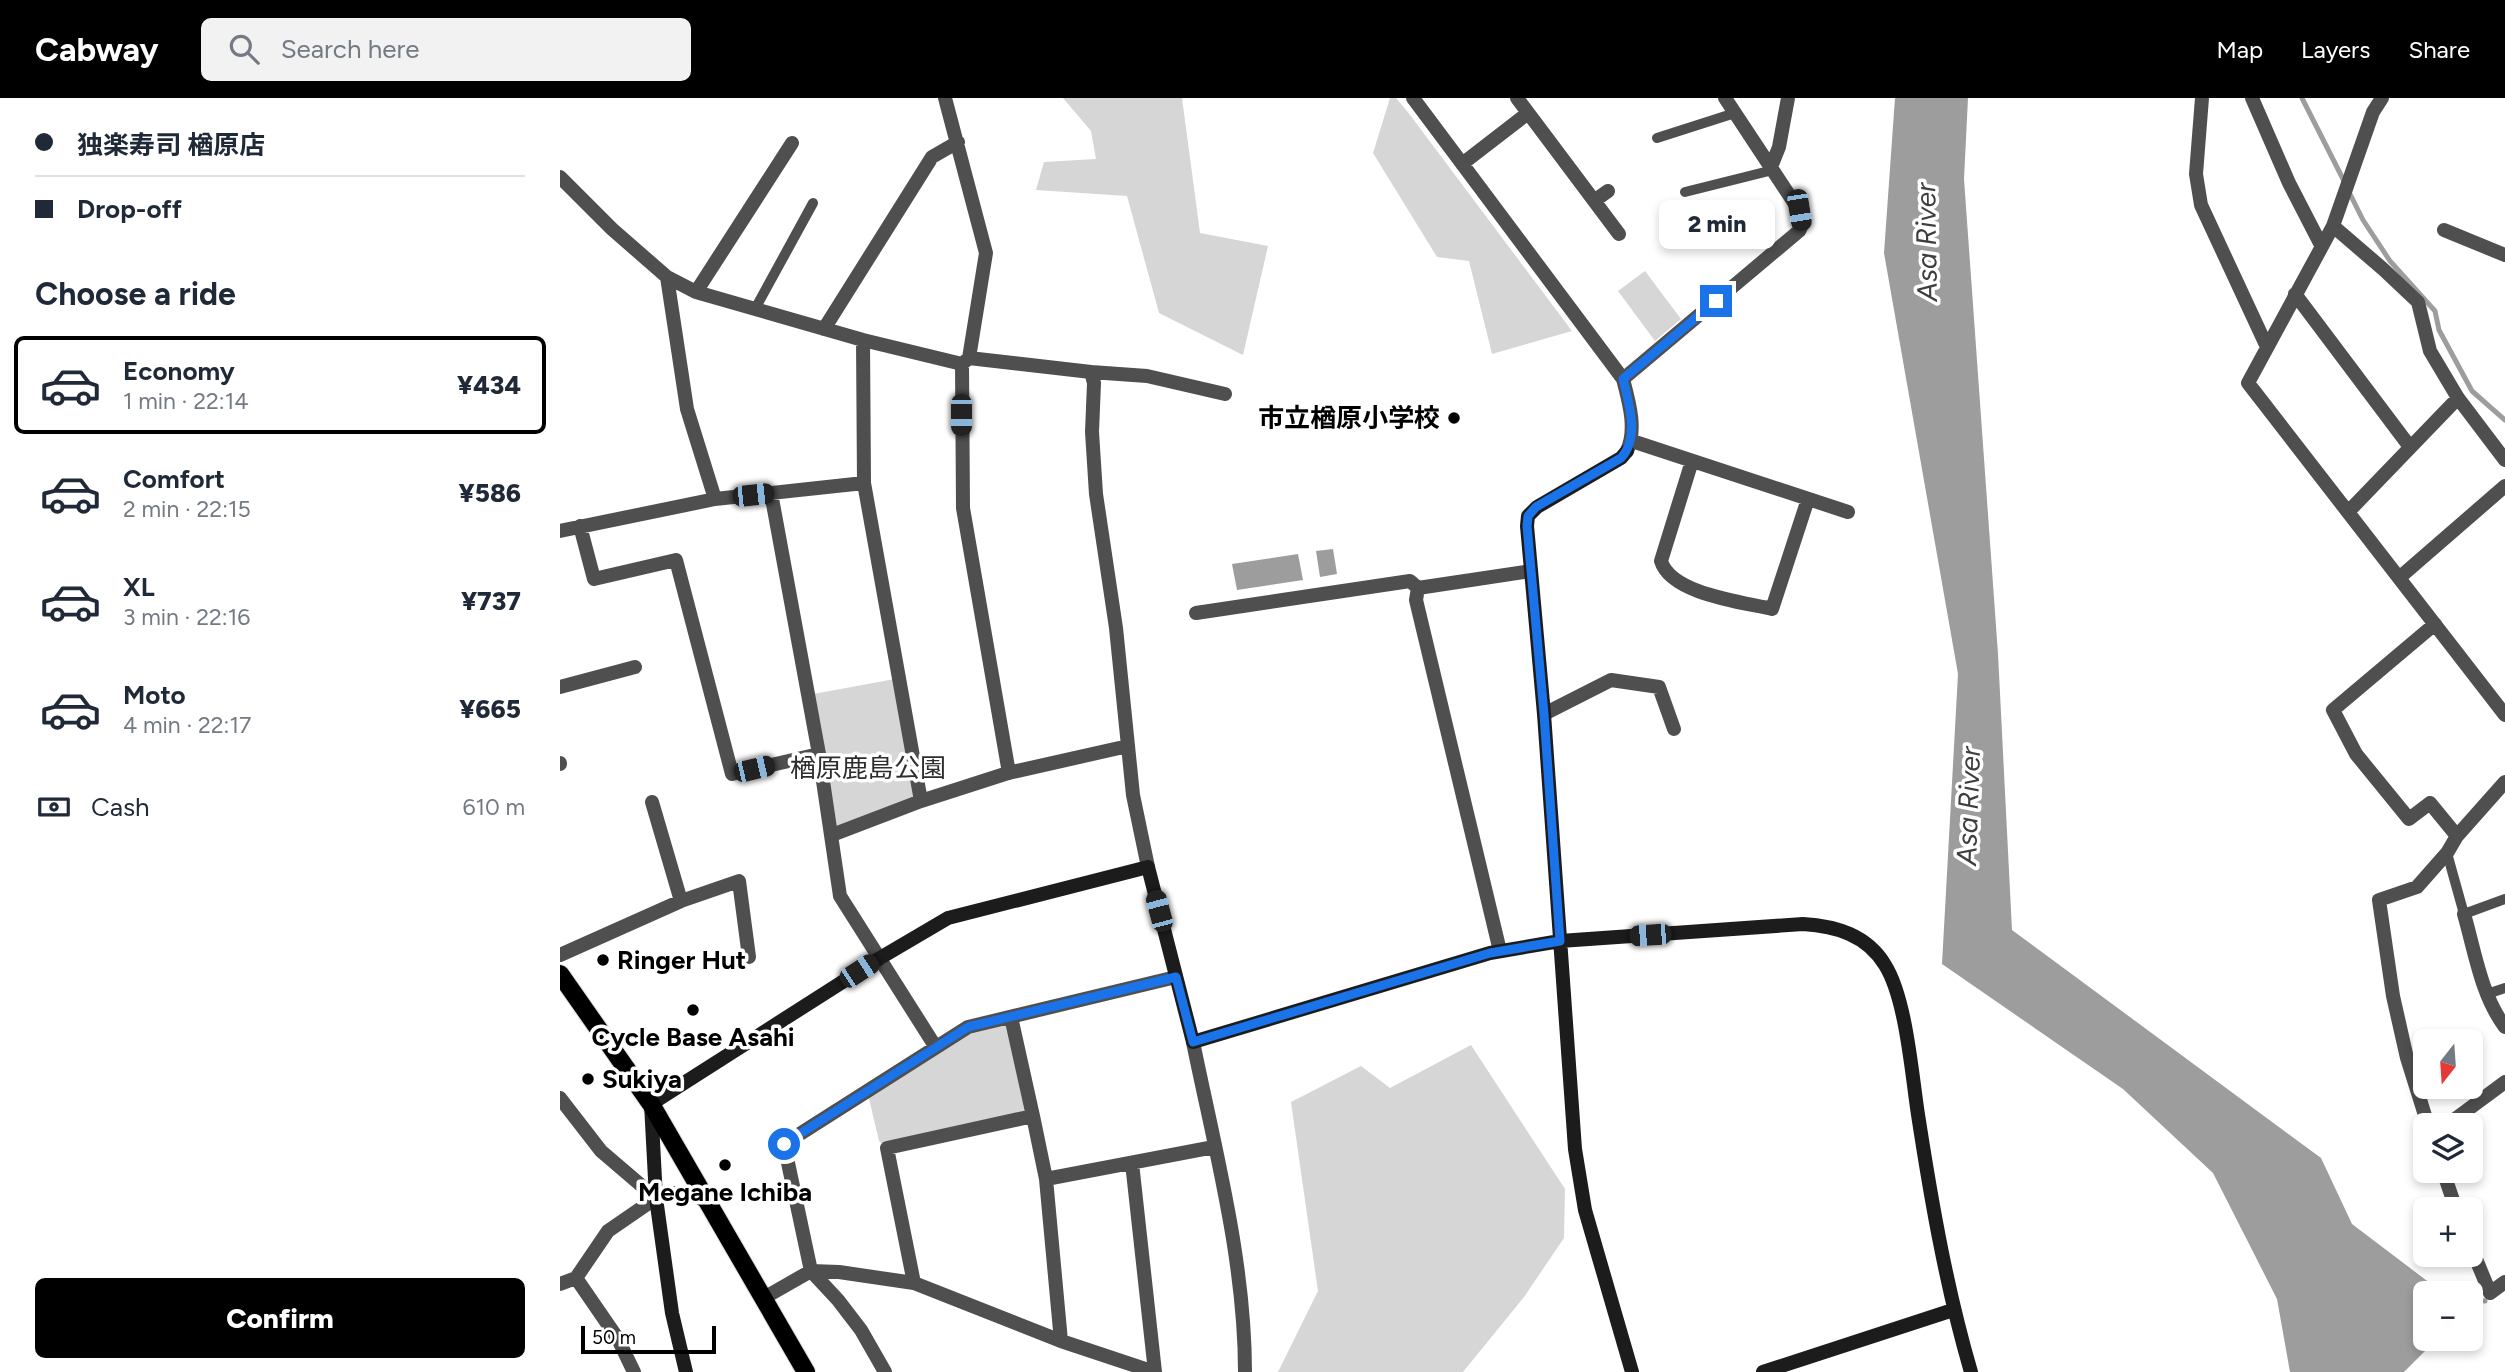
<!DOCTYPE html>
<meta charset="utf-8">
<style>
:root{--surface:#fff;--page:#f2f2f3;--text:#1f2937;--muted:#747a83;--line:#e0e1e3;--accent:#000}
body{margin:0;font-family:Figtree,"Noto Sans JP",sans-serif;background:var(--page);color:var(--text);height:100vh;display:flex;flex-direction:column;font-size:26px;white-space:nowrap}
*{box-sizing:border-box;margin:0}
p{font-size:23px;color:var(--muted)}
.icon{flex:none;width:38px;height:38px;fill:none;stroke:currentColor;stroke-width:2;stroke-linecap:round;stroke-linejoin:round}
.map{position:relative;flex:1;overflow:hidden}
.sheet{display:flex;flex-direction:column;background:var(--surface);width:560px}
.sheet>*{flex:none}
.banner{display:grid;align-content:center;height:154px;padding:0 35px;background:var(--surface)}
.needle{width:46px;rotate:197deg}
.fabs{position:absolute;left:1853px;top:931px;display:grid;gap:14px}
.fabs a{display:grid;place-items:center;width:70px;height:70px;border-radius:10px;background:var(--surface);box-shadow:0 4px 10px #0003;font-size:35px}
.scale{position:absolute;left:21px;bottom:18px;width:135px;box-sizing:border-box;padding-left:7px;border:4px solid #000;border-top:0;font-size:19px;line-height:24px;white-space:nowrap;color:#000;-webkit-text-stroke:5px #fff;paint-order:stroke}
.end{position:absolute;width:32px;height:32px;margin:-16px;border:9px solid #1a73e8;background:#fff;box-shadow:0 0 0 4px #fff}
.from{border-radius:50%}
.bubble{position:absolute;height:49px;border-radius:10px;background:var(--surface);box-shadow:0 4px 10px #0003;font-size:23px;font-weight:800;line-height:49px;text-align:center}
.car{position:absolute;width:21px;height:42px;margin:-21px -10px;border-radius:9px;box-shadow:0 0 5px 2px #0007;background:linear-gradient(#222 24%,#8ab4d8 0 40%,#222 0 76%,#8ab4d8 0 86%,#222 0)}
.banner b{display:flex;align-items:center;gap:24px;height:66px;font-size:26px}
.banner b+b{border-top:2px solid var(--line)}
.banner i{width:18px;height:18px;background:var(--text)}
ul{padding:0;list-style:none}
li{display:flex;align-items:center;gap:21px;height:98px;margin:0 14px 10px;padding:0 21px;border:4px solid transparent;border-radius:10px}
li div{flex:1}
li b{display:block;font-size:26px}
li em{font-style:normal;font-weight:800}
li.current{border-color:var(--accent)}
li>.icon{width:63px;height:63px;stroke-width:1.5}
h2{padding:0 35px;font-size:32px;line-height:84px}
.pay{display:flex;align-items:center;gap:18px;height:77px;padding:0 35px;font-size:26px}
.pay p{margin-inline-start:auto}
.primary-button{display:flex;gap:14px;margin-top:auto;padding:14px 35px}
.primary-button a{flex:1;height:80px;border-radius:10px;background:var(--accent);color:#fff;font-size:28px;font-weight:800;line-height:80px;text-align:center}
header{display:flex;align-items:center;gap:42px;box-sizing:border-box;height:98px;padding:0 35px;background:var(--accent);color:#fff}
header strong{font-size:33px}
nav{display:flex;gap:38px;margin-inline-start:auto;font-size:24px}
.search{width:490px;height:63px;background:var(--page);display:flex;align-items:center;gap:18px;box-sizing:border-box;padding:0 24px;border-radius:10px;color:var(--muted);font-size:26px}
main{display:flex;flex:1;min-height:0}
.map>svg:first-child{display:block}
.green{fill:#d6d6d6}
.water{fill:#9d9d9d}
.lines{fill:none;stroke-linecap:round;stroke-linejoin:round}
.stream{stroke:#9d9d9d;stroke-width:5}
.primary-casing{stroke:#dbdbdb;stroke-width:20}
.lane{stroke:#4f4f4f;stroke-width:10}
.street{stroke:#4f4f4f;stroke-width:14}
.secondary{stroke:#1c1c1c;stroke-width:14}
.primary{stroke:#000;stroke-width:18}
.route{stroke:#1a73e8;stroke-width:9}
.poi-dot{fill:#000;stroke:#fff;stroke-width:2.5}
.labels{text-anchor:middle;stroke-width:7;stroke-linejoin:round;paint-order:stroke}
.poi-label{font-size:26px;font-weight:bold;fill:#000;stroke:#fff;text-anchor:start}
.park-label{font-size:26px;fill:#2d2d2d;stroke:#fff}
.water-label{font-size:28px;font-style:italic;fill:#3e3e3e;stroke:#fff}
</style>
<header>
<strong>Cabway</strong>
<div class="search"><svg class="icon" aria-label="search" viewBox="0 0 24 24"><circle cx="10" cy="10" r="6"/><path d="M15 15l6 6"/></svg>Search here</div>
<nav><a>Map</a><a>Layers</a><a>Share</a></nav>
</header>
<main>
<section class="sheet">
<div class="banner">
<b><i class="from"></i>独楽寿司 楢原店</b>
<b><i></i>Drop-off</b>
</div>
<h2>Choose a ride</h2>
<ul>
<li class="current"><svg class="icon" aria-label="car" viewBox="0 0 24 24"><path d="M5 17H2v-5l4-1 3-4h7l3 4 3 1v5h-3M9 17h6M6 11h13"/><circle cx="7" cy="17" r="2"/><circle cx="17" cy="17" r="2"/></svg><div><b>Economy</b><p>1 min · 22:14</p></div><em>¥434</em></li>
<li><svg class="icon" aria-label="car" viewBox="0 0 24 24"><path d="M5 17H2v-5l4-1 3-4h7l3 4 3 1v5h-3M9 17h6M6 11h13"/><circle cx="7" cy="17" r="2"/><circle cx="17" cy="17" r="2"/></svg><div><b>Comfort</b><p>2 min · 22:15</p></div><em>¥586</em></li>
<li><svg class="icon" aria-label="car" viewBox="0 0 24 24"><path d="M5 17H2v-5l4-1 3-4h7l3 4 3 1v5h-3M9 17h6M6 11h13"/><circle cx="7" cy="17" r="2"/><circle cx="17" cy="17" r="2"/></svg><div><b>XL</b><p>3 min · 22:16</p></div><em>¥737</em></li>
<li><svg class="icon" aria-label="car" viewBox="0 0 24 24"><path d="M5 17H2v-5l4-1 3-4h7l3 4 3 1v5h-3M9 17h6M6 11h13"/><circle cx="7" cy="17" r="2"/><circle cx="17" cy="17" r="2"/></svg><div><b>Moto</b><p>4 min · 22:17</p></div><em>¥665</em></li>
</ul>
<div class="pay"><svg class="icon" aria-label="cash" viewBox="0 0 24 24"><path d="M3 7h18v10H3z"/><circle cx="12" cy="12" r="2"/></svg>Cash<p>610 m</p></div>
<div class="primary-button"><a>Confirm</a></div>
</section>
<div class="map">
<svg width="1945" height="1274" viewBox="0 0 1945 1274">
<rect width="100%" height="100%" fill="#fff"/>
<path class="green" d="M 503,0 L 622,0 L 640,135 L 708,148 L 683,257 L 599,215 L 567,98 L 476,92 L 484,64 L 536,61 L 531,33 Z
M 830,0 L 836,0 L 847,13 L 1012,233 L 932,256 L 909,163 L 877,159 L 813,55 Z
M 1085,173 L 1121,221 L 1095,243 L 1058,193 Z
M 340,580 L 361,703 L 272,737 L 248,597 Z
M 451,919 L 473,1018 L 327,1050 L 319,1043 L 307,992 L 375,948 Z
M 911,947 L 1005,1091 L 1004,1140 L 964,1199 L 903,1274 L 718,1274 L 758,1193 L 731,1004 L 801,968 L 830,990 Z"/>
<path class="water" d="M 1335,0 L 1408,0 L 1404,81 L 1438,556 L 1452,832 L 1761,1060 L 1792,1126 L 1883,1195 L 1866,1195 L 1866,1241 L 1877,1241 L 1844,1274 L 1730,1274 L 1717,1201 L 1653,1075 L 1563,991 L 1382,866 L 1398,576 L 1324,155 Z
M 773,451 L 777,476 L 760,479 L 756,453 Z
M 738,456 L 743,482 L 677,492 L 672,466 Z"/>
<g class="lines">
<path class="stream" d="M 1742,0 L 1785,85
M 1789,94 L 1803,122 L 1830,163 L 1875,213 L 1879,232 L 1912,293 L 1945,322
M 1911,1202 L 1925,1203"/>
<defs>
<path id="primary" d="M 0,876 L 91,1006 L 246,1274"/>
</defs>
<use href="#primary" class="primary-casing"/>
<path class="lane" d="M 1097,40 L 1175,15
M 1125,94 L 1213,72
M 195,211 L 253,105
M 1887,755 L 1904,816 L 1945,801
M 1927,896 L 1945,890"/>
<path class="street" d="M 385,0 L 426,155 L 409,260
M 853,0 L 1063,281 C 1069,304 1077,331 1067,353
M 957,0 L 1059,136
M 1642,0 L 1636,76 L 1641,107 L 1707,249
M 1692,0 L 1729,85 L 1761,147
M 1822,0 L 1813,14 L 1773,128 L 1688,285 L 1945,617
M 902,66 L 968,15
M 1211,69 L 1219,49 L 1228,0
M 0,79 L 52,131 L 107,179 L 136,194 L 303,242 L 402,266 L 409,260 L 531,274 L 534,285 L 532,334 L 536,396 L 556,530 L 573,697 L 588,769
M 1034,103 L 1048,93
M 1773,128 L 1823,171 L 1858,204 L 1870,253 L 1898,300 L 1945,362
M 1884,132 L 1945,157
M 107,179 L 127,311 L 155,401
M 136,194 L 232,45
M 1735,196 L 1850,349
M 264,231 L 372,59 L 398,44
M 402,266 L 403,410 L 449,675
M 531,274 L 587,278 L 665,296
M 1063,281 L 1239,133 L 1242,127 L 1239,112 L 1165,0
M 1072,343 L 1288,414
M 1132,363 L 1101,463 C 1111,496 1182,504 1212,511 L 1248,401
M 304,385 L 361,703
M 211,395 L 259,656 L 280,798 L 375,948
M 1788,414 L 1898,300
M 20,428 L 34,481 L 116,462 L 172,676 L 259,656
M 0,433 L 155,401 L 304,385 L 303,242
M 1839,480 L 1945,388
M 858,490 L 856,502 L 940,853
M 636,515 L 850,483 L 858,490 L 971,473
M 1875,526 L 1773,612 L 1796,656 L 1849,721 L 1870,705 L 1897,738
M 0,589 L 75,569
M 984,616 L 1051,582 L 1099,589 L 1114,631
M 0,665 L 0,666
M 92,704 L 121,803
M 272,737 L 361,703 L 448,675 L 568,648
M 1904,816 C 1915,854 1921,897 1945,929
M 0,857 L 121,803 L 179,783 L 189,859
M 633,944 C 655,1052 685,1163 685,1274
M 0,1000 L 41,1053 L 96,1100
M 473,1018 L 486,1081 L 501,1243
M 1868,1027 L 1847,960 L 1833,898 L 1819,802 L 1857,789 L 1887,755 L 1897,738 L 1945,684
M 1887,1027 L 1945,984
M 572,1065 L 595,1274
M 1883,1073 L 1896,1111
M 486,1081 L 654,1049
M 1911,1149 L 1930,1195 L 1945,1184
M 16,1180 L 58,1241 L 74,1274
M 354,1185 L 327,1050 L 473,1018 L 451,919
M 0,1186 L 16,1180 L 48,1133 L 96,1100 L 116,1095 L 127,1095 L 133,1096 L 148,1105
M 202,1201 L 251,1173 L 279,1174 L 354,1185 L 501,1243 L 594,1274
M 325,1274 L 301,1232 L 278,1202 L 251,1173 L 224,1046 L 408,929 L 616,879"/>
<path class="secondary" d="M 1067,353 L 1061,360 L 977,409 L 968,418 L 967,428 L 984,616 L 1015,1051 L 1025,1112 L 1072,1274
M 126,1274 L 112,1215 L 96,1100 L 91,1006 L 320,860 L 388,820 L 588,769 L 633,944 L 930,855 L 1000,843 L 1243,826 C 1276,828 1307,837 1325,867 C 1347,902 1352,981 1359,1023 C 1372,1107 1387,1192 1411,1274
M 1203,1274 L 1393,1212"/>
<use href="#primary" class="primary"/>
</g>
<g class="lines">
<path class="route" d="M 224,1046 L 408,929 L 616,879 L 633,944 L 930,855 L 1000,843 L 984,616 L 967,428 L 968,418 L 976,409 L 1061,360 C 1080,340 1069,306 1063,281 L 1156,203"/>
</g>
<g class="poi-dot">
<circle cx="894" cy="320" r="7"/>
<circle cx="43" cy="862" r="7"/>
<circle cx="133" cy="912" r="7"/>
<circle cx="28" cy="981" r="7"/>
<circle cx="165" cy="1067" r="7"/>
</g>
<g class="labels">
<g class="poi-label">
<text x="880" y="329" text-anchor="end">市立楢原小学校</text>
<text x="57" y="871">Ringer Hut</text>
<text x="133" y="948" text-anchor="middle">Cycle Base Asahi</text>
<text x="42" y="990">Sukiya</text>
<text x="165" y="1103" text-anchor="middle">Megane Ichiba</text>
</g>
<g class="park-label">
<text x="308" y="679">楢原鹿島公園</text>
</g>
<g class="water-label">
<text transform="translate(1366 144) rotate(-91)" y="10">Asa River</text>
<text transform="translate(1408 708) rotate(-88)" y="10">Asa River</text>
</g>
</g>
</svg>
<div class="fabs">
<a><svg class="needle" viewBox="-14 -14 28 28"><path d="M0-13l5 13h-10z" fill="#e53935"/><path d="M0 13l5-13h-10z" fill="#747a83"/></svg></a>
<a><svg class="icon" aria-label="layers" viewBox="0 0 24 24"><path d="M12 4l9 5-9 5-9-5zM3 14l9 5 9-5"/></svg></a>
<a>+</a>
<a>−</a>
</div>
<div class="scale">50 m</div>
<i class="end from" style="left:224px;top:1046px"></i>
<i class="end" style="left:1156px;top:203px"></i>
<div class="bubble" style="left:1099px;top:102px;width:116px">2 min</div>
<i class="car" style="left:1239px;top:112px;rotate:171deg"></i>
<i class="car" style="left:401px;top:317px;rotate:180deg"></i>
<i class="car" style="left:193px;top:397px;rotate:84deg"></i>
<i class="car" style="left:194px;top:671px;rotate:77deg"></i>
<i class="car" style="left:599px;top:813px;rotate:345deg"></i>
<i class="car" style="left:1090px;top:837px;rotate:266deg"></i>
<i class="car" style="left:299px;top:873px;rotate:57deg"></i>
</div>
</main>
